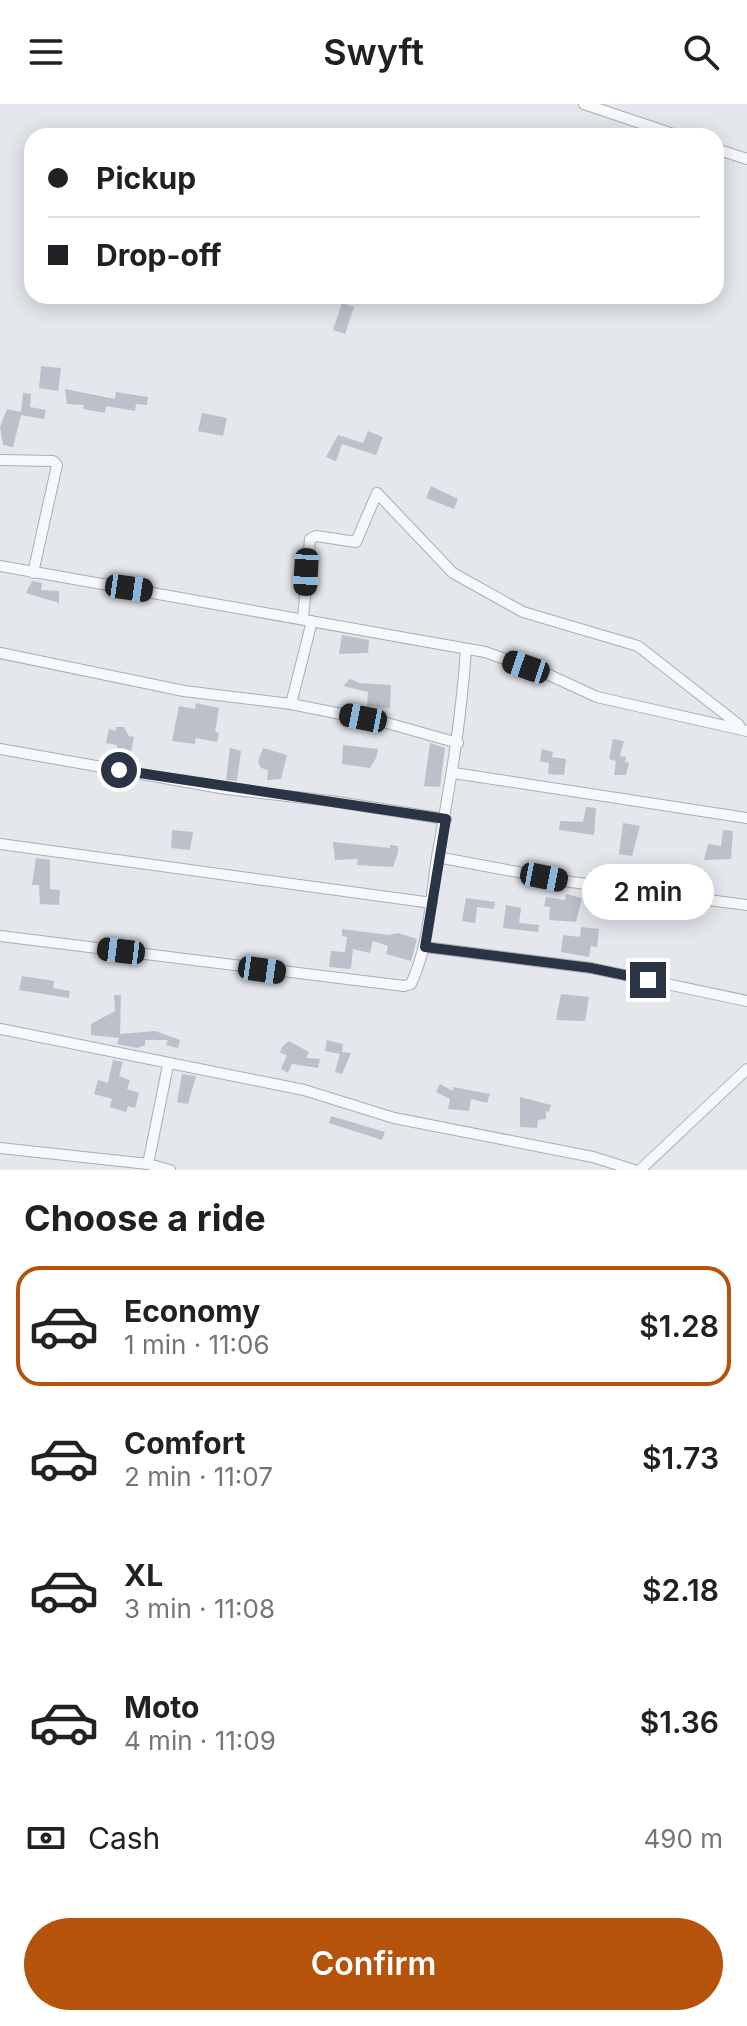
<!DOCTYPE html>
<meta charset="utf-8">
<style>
:root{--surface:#fff;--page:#f6f6f6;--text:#202124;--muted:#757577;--line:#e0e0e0;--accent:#b45309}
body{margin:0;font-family:Inter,sans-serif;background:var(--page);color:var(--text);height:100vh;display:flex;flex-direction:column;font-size:30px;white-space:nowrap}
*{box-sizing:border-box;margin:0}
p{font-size:26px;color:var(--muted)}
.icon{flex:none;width:44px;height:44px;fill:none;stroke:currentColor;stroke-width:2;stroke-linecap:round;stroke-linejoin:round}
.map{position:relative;height:1066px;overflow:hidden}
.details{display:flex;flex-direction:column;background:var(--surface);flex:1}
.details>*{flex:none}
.top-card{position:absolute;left:24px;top:24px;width:700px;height:176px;border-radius:24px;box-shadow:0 4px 20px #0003;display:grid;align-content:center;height:176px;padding:0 24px;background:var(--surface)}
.end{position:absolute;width:36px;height:36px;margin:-18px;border:10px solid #2b3445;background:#fff;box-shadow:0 0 0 4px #fff}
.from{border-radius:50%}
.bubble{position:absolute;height:56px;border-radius:28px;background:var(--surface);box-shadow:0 4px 20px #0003;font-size:26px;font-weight:600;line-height:56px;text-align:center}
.car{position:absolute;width:24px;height:48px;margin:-24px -12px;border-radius:10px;box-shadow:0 0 6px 2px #0007;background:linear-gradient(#222 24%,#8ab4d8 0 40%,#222 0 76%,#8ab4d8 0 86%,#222 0)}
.top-card b{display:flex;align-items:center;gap:28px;height:76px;font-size:30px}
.top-card b+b{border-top:2px solid var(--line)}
.top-card i{width:20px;height:20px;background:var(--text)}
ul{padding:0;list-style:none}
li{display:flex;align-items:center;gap:24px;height:120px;margin:0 16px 12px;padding:0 8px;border:4px solid transparent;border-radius:24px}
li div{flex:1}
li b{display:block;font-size:30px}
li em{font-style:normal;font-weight:600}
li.selected{border-color:var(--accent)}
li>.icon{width:72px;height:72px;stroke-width:1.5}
h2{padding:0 24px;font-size:36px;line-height:96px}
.pay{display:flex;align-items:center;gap:20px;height:88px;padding:0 24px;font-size:30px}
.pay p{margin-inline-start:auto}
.button{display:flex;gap:16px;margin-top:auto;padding:16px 24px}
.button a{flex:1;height:92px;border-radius:48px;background:var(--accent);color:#fff;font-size:32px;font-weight:600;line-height:92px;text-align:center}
header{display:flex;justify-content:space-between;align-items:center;height:104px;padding:0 24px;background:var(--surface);font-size:36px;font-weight:600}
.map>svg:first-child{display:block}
.building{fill:#bbc0ca}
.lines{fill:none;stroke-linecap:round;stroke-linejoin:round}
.minor-casing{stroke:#a9aeb7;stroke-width:12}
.minor{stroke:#f7f8fa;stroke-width:10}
.route{stroke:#2b3445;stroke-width:10}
</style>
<header><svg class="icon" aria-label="menu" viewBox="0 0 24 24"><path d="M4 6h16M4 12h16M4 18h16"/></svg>Swyft<svg class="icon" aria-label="search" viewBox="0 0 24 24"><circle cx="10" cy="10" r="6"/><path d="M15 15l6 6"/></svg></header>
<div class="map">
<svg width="747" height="1066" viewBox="0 0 747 1066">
<rect width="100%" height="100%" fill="#e4e7ec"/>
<path class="building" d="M 342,199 L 354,203 L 345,230 L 333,226 Z
M 41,262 L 61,264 L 58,287 L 39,284 Z
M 65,285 L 115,295 L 116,288 L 148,293 L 147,301 L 136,300 L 135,307 L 106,302 L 105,309 L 83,305 L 84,301 L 67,300 Z
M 23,289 L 31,290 L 30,303 L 46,306 L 44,315 L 21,311 L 13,343 L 3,341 L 0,323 L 7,305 L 21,308 Z
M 202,309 L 227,314 L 223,332 L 198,327 Z
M 368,327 L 383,333 L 376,351 L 342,340 L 336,357 L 326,353 L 338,331 L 363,339 Z
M 431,382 L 458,395 L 454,405 L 426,394 Z
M 32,477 L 42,479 L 41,486 L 59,487 L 59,499 L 26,489 Z
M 342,531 L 369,536 L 368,549 L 339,550 Z
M 350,575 L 360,579 L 391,581 L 390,604 L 367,602 L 368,588 L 343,582 Z
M 196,599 L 219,604 L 215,628 L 219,629 L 217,638 L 196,634 L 195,640 L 172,637 L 179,602 L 195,605 Z
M 116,623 L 124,623 L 129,632 L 134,633 L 129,660 L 117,658 L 117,641 L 106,639 L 109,625 L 116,627 Z
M 613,635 L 624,637 L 620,652 L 626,653 L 625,658 L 629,659 L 626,671 L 614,671 L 616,657 L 609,655 Z
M 430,639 L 445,644 L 440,683 L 424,682 Z
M 343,641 L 378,645 L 376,654 L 370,664 L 342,660 Z
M 230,644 L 241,647 L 237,677 L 226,676 Z
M 263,644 L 287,651 L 281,675 L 267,676 L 268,666 L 261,664 L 258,658 Z
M 542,645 L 553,648 L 552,653 L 566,655 L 564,671 L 548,670 L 549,659 L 540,657 Z
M 586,703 L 596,704 L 594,731 L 559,726 L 560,717 L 583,718 Z
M 623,719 L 640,722 L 632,752 L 619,750 Z
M 172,726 L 193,728 L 190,746 L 171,744 Z
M 723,726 L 733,727 L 731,755 L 704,756 L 708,740 L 721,742 Z
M 333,738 L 390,744 L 390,741 L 398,742 L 398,749 L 393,763 L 357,761 L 358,755 L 335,756 Z
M 36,754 L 50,756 L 50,785 L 60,786 L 59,801 L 40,800 L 39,781 L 32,781 Z
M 566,790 L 582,794 L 576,818 L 549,816 L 550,803 L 544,802 L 546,793 L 565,796 Z
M 466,794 L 495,798 L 494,805 L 477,803 L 475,819 L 462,817 Z
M 506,801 L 521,804 L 519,819 L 539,821 L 538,828 L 503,824 Z
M 581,823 L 599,825 L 597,843 L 591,842 L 589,853 L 561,848 L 563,831 L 580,833 Z
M 342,825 L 389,831 L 398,829 L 417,835 L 411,857 L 386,850 L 388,842 L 373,837 L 370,849 L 353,845 L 351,865 L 329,863 L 331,847 L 345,848 L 347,833 L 342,832 Z
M 22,872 L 54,877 L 53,884 L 70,887 L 69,894 L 19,886 Z
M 561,890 L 589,893 L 585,917 L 556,916 Z
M 114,891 L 121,891 L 120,930 L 155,927 L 180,936 L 178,944 L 166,941 L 168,936 L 145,936 L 145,941 L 137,944 L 117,940 L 119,934 L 91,931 L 91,920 L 115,907 Z
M 327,936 L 343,940 L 342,948 L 351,949 L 342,970 L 335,968 L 340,950 L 325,947 Z
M 289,937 L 309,948 L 306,954 L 320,955 L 318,964 L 292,960 L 288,969 L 281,965 L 287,951 L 280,949 L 282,943 Z
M 113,956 L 123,958 L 119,972 L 130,976 L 127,985 L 139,989 L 135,1004 L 128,1002 L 126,1008 L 110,1003 L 112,995 L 94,990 L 98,976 L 108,979 Z
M 182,970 L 196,972 L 188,1000 L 177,998 Z
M 440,980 L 453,987 L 453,983 L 490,990 L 487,999 L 471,995 L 469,1007 L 448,1005 L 450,995 L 436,988 Z
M 520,993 L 551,1001 L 549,1008 L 546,1007 L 546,1015 L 538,1016 L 537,1024 L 520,1023 Z
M 331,1012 L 385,1028 L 382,1036 L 329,1019 Z"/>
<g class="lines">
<defs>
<path id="minor" d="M 584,0 L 679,32
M 716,45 L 747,55
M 0,356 L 53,357 L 57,361 L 33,469
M 0,462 L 485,548 L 547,570 L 597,593 L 747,627
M 303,515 L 310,435 L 316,432 L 356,438 L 377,389 L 453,469 L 523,508 L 638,542 L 739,621
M 0,549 L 184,587 L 291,600 L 387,619 L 458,639
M 291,600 L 312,517
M 0,645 L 226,685 L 331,697 L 446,715
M 454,669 L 747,714
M 0,740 L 432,799
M 437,753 L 571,778 L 747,801
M 0,832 L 404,882 L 411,880 C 430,839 430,797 437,753 C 450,681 461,619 466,545
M 425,843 L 591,864 L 747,897
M 0,925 L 304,986 L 394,1014 L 593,1053 L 634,1066
M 0,1044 L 148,1060 L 170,1066
M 148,1060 L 168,961
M 640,1066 L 747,965"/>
</defs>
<use href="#minor" class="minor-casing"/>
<use href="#minor" class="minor"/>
</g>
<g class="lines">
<path class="route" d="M 119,666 L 446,715 L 425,843 L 591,864 L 648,876"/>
</g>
</svg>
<i class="end from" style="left:119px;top:666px"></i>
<i class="end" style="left:648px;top:876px"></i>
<div class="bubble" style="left:582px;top:760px;width:132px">2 min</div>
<i class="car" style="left:306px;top:468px;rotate:183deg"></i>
<i class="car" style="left:129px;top:484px;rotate:98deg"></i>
<i class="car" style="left:526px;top:563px;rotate:289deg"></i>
<i class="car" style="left:363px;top:614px;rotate:281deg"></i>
<i class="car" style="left:544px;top:773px;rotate:101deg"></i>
<i class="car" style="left:121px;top:847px;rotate:277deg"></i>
<i class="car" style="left:262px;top:866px;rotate:98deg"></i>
<div class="top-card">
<b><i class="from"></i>Pickup</b>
<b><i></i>Drop-off</b>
</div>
</div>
<section class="details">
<h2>Choose a ride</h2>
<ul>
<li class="selected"><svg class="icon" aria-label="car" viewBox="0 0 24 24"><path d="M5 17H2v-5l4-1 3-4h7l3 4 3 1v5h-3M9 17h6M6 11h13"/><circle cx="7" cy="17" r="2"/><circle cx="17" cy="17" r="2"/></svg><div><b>Economy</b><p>1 min · 11:06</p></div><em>$1.28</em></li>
<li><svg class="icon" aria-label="car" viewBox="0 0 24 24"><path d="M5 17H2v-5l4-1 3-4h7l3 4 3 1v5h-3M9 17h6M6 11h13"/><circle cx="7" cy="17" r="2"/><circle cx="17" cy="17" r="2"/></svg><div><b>Comfort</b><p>2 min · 11:07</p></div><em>$1.73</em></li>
<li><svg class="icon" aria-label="car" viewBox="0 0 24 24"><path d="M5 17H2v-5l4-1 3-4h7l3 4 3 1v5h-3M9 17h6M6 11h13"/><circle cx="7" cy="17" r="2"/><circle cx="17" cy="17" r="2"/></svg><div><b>XL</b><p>3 min · 11:08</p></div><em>$2.18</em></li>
<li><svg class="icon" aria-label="car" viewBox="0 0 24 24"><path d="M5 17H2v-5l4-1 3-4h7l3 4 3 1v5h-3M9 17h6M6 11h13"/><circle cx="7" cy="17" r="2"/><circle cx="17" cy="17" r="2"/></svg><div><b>Moto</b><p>4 min · 11:09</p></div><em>$1.36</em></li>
</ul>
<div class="pay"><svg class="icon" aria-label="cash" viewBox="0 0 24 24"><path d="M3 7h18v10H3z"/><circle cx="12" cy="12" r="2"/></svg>Cash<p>490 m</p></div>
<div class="button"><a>Confirm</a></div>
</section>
